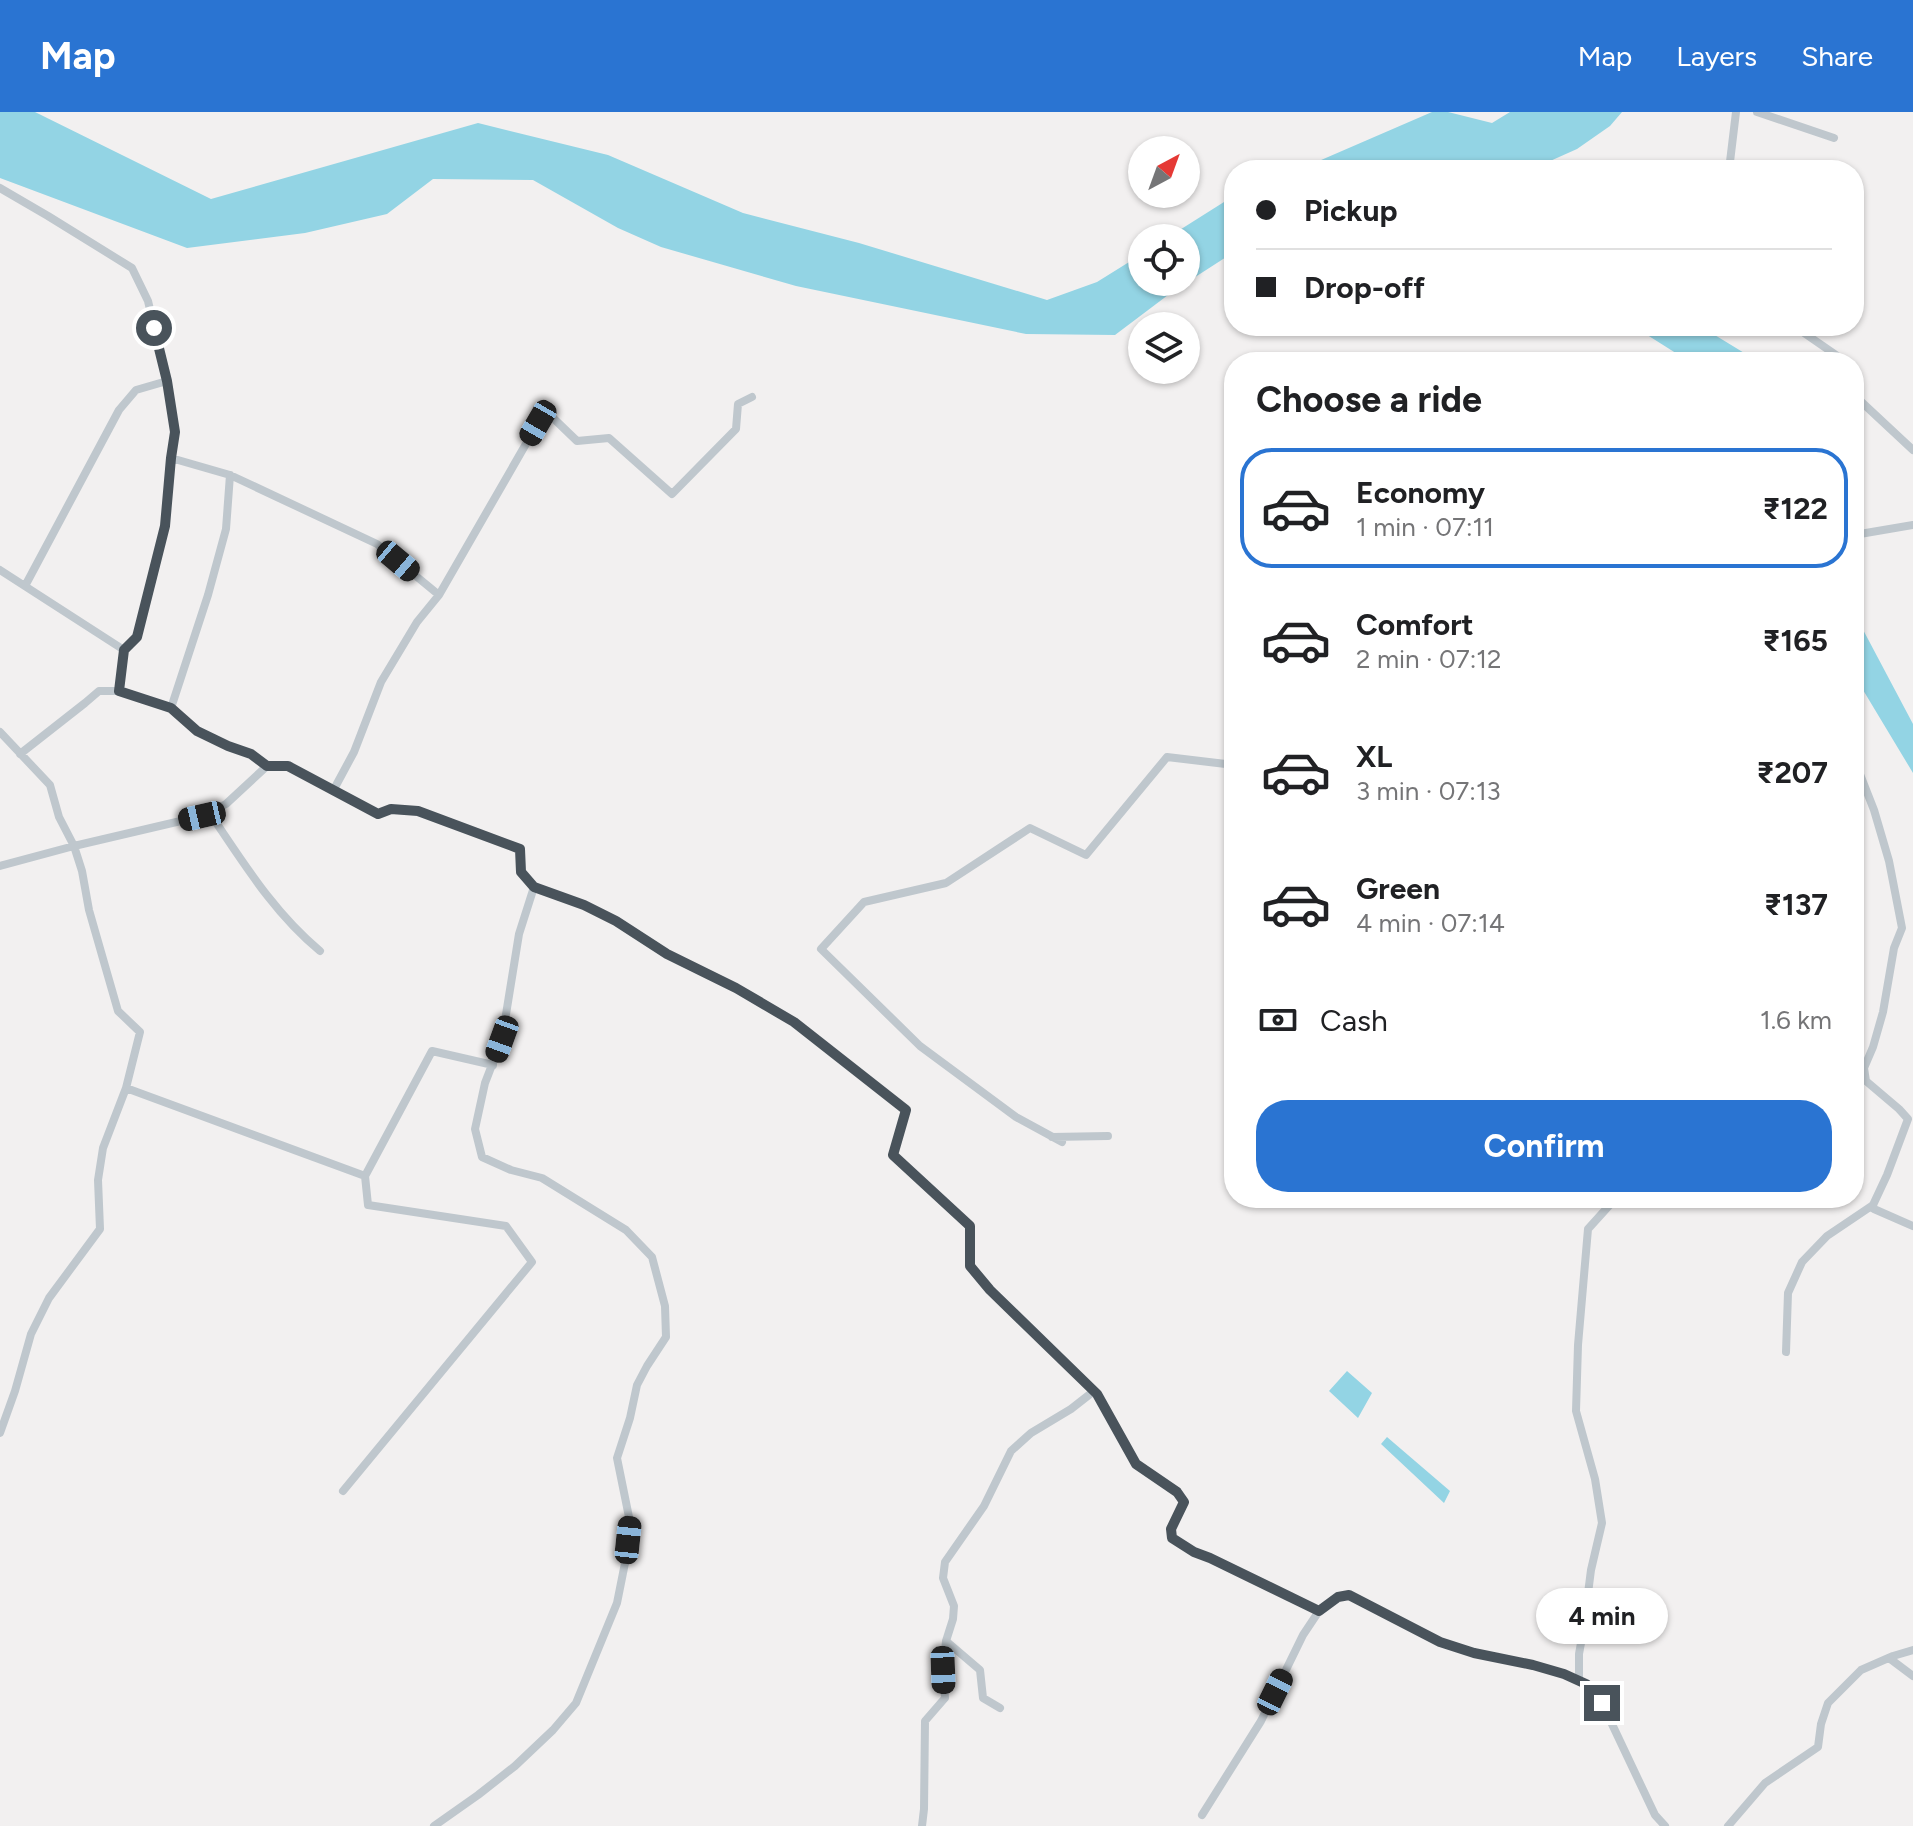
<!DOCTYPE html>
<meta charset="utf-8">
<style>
:root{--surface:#fff;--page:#f2f2f2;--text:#202124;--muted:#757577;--line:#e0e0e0;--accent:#2a74d2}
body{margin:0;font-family:Figtree,sans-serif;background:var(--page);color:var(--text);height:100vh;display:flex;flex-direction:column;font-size:30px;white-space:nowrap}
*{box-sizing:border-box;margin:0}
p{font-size:26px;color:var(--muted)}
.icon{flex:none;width:44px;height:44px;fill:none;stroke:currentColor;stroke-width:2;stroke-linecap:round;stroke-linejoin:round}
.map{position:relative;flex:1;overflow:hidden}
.side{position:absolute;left:1224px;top:240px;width:640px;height:856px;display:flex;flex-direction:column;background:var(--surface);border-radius:32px;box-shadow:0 2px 6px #0004}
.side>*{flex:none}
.banner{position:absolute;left:1224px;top:48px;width:640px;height:176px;border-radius:32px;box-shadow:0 2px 6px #0004;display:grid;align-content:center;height:176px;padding:0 32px;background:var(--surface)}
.needle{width:52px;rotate:41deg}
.fabs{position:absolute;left:1128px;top:24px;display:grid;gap:16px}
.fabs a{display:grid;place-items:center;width:72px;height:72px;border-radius:50%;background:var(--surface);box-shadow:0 2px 6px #0004;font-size:40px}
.end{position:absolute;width:36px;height:36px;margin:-18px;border:10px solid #49535b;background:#fff;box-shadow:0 0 0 4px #fff}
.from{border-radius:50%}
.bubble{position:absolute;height:56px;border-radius:28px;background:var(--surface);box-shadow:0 2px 6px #0004;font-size:26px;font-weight:700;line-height:56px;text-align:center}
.car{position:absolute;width:24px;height:48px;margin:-24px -12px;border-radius:10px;box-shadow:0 0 6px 2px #0007;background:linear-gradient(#222 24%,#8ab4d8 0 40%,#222 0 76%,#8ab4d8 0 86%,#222 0)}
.banner b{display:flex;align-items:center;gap:28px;height:76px;font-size:30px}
.banner b+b{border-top:2px solid var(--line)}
.banner i{width:20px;height:20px;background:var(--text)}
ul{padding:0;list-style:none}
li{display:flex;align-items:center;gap:24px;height:120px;margin:0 16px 12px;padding:0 16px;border:4px solid transparent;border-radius:32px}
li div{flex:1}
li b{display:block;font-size:30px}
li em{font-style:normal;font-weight:700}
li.selected{border-color:var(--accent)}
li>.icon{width:72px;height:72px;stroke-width:1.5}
h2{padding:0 32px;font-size:36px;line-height:96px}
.pay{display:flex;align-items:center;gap:20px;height:88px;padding:0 32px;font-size:30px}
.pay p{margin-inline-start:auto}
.primary-button{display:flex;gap:16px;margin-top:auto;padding:16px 32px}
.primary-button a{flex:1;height:92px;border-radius:32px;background:var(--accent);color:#fff;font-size:32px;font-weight:700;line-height:92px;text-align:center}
header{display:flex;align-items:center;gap:48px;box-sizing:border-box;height:112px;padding:0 40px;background:var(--accent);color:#fff}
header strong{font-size:38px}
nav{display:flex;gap:44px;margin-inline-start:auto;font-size:28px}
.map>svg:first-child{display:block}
.water{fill:#93d4e4}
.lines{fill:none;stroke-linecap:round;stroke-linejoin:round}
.stream{stroke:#93d4e4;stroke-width:3}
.street{stroke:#bfc7cd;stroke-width:8}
.route{stroke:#49535b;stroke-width:10}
</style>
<header>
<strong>Map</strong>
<nav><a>Map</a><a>Layers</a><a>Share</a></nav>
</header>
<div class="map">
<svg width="1913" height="1714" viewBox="0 0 1913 1714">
<rect width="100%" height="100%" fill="#f2f0f0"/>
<path class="water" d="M 0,0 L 35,0 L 211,87 L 478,11 L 608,43 L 743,101 L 859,131 L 1047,188 L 1097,170 L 1142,142 L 1142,170 L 1186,170 L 1186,126 L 1167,126 L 1224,90 L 1234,85 L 1234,140 L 1172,180 L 1115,223 L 1026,222 L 796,174 L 661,135 L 618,116 L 533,68 L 433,67 L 387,102 L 305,121 L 187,136 L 0,66 Z
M 1432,0 L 1448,0 L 1492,11 L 1510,0 L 1622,0 L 1610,14 L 1577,37 L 1530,58 L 1298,58 Z
M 1633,214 L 1700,214 L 1759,250 L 1690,250 Z
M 1854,392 L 1860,411 L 1860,512 L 1913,612 L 1913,661 L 1854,563 Z
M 1347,1259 L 1372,1281 L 1358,1306 L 1329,1279 Z
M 1387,1325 L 1450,1379 L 1444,1391 L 1381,1332 Z"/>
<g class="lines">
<path class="stream" d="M 1823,250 L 1828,247"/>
<path class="street" d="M 1757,0 L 1834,26
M 1729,58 L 1736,0
M 0,76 L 48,104 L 132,156 L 148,189 L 167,269
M 1794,214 L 1836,243 L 1839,250
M 1854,283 L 1913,338
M 1854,423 L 1913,413
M 0,458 L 124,538 L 119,579
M 25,474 L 119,298 L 136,278 L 167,269 L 175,320 L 171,346
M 124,538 L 137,525 L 155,456 L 165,414 L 171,346 L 230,363 L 377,432 L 439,483
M 171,596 L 208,483 L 226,417 L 230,363
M 0,620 L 50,673 L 59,705 L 74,734 L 82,759 L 89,798 L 118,899 L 140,920 L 126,976 L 103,1036 L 98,1068 L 100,1117 L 49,1186 L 31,1222 L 15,1279 L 0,1321
M 20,642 L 85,591 L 99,579 L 119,579 L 171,596 L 197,619 L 228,634 L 251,642 L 267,654
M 333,679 L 354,640 L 381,570 L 417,510 L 439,483 L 538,311 L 551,304 L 577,329 L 609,326 L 672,382 L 736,317 L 738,292 L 752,285
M 209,700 C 243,750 273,800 320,839
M 0,754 L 74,734 L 202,704 L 226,692 L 267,654 L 288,654 L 378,702 L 391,697 L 418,699 L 520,737 L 521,760 L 534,775 L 584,793 L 616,809 L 667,842 L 736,876 L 794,910 L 906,998 L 893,1043 L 970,1114 L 970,1154 L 990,1178 L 1097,1282 L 1136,1352 L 1177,1380 L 1184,1390 L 1171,1417 L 1172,1426 L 1194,1440 L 1210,1446 L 1319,1499 L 1338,1485 L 1349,1483 L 1440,1530 L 1474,1541 L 1533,1553 L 1564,1562 L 1586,1572 L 1596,1580 L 1602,1591 L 1655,1703 L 1665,1714
M 126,976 L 365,1064 L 368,1093 L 506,1114 L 532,1150 L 343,1379
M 1052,1025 L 1108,1024
M 1062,1030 L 1016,1005 L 920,934 L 821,837 L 864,790 L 946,771 L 1030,716 L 1086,743 L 1167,645 L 1234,653
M 365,1064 L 432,939 L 493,953
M 1873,1093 L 1874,1097 L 1913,1114
M 1786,1240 L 1788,1181 L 1802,1150 L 1827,1124 L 1873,1093 L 1887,1063 L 1908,1007 L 1899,997 L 1866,969 L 1864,956 L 1873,935 L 1883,900 L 1894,836 L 1902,816 L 1889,749 L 1874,698 L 1854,647
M 1889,1546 L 1913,1564
M 1579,1569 L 1579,1542 L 1583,1520 L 1591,1458 L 1602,1411 L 1595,1367 L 1576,1299 L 1578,1233 L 1588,1117 L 1616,1086
M 1000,1596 L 983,1586 L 980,1558 L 946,1529 L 953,1507 L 954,1494 L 943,1466 L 945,1450 L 984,1394 L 1011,1339 L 1031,1321 L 1071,1297 L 1094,1279
M 1202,1703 L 1261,1609 L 1303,1523 L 1319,1499
M 434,1714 L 478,1683 L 515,1654 L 553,1618 L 576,1591 L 617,1491 L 626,1446 L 630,1410 L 617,1346 L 630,1306 L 637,1273 L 647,1254 L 666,1225 L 665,1194 L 652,1145 L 626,1118 L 542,1066 L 511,1058 L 482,1045 L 475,1017 L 485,971 L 502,927 L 519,822 L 534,775
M 922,1714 L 924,1697 L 925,1609 L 945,1586 L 943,1558 L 946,1529
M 1728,1714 L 1765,1671 L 1818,1635 L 1821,1612 L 1828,1591 L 1861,1558 L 1893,1544 L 1913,1538"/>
</g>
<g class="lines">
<path class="route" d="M 154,216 L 167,269 L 175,320 L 171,346 L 165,414 L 137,525 L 124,538 L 119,579 L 171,596 L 197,619 L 228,634 L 251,642 L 267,654 L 288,654 L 378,702 L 391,697 L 418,699 L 520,737 L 521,760 L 534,775 L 584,793 L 616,809 L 667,842 L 736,876 L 794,910 L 906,998 L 893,1043 L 970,1114 L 970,1154 L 990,1178 L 1097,1282 L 1136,1352 L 1177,1380 L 1184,1390 L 1171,1417 L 1172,1426 L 1194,1440 L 1210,1446 L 1319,1499 L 1338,1485 L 1349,1483 L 1440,1530 L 1474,1541 L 1533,1553 L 1564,1562 L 1586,1572 L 1596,1580 L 1602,1591"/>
</g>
</svg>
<div class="fabs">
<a><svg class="needle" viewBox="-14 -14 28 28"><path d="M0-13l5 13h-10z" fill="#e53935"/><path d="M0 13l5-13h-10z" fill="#757577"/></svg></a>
<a><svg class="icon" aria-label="locate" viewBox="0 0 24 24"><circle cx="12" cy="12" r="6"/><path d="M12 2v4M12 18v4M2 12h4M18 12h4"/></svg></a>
<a><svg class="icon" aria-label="layers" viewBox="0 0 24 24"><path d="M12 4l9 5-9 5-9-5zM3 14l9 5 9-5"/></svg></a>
</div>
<i class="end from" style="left:154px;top:216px"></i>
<i class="end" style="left:1602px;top:1591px"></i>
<div class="bubble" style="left:1536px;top:1476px;width:132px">4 min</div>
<i class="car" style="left:538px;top:311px;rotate:210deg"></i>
<i class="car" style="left:398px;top:449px;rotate:130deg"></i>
<i class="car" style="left:202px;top:704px;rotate:257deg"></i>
<i class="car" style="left:502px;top:927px;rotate:200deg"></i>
<i class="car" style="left:628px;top:1428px;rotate:6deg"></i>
<i class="car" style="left:943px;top:1558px;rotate:178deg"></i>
<i class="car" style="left:1275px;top:1580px;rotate:26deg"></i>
<div class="banner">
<b><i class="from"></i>Pickup</b>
<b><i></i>Drop-off</b>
</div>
<section class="side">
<h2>Choose a ride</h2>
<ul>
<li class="selected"><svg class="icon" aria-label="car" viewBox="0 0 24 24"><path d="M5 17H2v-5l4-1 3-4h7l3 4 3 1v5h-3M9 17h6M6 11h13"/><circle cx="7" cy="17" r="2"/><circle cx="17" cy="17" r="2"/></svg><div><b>Economy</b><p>1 min · 07:11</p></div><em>₹122</em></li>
<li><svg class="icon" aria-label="car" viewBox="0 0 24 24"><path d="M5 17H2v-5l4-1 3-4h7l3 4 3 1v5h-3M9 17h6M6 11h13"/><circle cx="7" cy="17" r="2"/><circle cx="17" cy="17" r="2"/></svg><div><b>Comfort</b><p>2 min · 07:12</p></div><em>₹165</em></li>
<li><svg class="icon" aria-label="car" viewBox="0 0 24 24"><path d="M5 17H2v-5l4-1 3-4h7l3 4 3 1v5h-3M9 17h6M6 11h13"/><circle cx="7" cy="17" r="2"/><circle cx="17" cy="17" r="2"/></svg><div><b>XL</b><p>3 min · 07:13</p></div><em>₹207</em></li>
<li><svg class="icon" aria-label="car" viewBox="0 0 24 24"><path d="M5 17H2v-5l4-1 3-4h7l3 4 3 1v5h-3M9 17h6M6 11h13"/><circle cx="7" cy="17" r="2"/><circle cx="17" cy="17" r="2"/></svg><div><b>Green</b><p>4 min · 07:14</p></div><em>₹137</em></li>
</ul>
<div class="pay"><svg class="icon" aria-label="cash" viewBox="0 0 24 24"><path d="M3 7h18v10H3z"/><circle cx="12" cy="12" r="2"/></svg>Cash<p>1.6 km</p></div>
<div class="primary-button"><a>Confirm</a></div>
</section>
</div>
